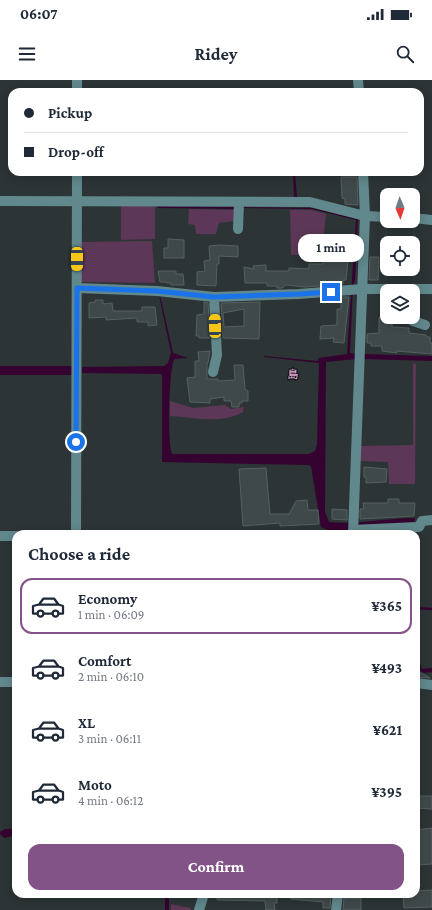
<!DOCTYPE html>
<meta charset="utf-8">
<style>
:root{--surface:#fff;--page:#f6f6f7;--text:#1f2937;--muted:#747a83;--line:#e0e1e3;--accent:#815387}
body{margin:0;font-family:"Crimson Pro","Noto Sans JP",serif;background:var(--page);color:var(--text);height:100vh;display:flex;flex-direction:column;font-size:15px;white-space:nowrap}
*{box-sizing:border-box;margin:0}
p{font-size:13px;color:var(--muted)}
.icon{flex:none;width:22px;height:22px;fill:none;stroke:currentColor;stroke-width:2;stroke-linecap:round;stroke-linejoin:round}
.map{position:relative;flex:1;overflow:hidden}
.details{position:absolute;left:12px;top:450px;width:408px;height:368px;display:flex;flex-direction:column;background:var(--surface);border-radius:12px;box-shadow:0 2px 10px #0003}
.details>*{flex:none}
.banner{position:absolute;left:8px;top:8px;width:416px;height:88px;border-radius:12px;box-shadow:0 2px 10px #0003;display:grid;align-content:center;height:88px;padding:0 16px;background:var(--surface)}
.needle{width:26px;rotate:178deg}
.buttons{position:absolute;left:380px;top:108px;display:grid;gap:8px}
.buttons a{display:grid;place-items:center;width:40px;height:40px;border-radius:8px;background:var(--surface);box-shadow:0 2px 10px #0003;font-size:20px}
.end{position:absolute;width:18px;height:18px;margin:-9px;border:5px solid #1a73e8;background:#fff;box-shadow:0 0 0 2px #fff}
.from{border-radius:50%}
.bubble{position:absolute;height:28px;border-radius:12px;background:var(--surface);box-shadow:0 2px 10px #0003;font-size:13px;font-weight:700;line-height:28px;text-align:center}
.car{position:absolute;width:12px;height:24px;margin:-12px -6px;border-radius:5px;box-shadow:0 0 3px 1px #0007;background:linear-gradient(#f5c518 24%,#345 0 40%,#f5c518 0 76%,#345 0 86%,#f5c518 0)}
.banner b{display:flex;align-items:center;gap:14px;height:38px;font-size:15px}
.banner b+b{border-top:1px solid var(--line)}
.banner i{width:10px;height:10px;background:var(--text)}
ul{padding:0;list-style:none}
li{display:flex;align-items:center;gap:12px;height:56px;margin:0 8px 6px;padding:0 8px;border:2px solid transparent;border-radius:12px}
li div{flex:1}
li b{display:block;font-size:15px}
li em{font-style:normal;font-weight:700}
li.on{border-color:var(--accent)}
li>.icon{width:36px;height:36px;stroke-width:1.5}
h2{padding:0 16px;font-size:18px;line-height:48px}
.primary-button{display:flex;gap:8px;margin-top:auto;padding:8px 16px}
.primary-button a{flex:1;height:46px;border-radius:12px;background:var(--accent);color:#fff;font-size:16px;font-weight:700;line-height:46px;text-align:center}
.status{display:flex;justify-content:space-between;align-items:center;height:28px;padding:0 20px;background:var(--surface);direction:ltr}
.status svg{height:11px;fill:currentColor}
header{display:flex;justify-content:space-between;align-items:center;height:52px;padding:0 16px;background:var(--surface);font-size:18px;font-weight:700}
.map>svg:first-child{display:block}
.green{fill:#5d3757}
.water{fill:#350330}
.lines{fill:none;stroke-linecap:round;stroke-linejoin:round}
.stream{stroke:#350330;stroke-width:2.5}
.building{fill:#40494a;stroke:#576061;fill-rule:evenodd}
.minor{stroke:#61888d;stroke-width:10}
.route{stroke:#1a73e8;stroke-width:5}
.labels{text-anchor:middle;stroke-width:3;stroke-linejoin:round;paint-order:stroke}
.neighbourhood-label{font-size:11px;fill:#f0b1e5;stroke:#171b1b}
</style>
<div class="status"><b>06:07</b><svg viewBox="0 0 49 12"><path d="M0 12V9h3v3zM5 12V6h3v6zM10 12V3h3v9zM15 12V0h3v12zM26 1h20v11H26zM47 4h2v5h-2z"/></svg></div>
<header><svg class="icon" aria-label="menu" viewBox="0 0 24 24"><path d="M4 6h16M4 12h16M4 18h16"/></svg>Ridey<svg class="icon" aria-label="search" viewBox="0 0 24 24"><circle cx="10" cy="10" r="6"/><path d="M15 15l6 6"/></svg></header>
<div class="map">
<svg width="432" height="830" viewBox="0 0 432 830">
<rect width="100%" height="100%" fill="#2c3435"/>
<path class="green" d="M 121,124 L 155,125 L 155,159 L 121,160 Z
M 189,129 L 235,130 L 235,141 L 219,143 L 216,154 L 196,154 L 195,145 L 188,144 Z
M 290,130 L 312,130 L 326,134 L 322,175 L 291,175 Z
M 152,161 L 155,203 L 80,202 L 80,162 Z
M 413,283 L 416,284 L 415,404 L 389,404 L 388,382 L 358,381 L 359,366 L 413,365 Z
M 170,321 L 193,328 L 225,325 L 231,329 L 244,327 L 243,332 C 220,345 195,337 170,336 Z
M 171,824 L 190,828 L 191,830 L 171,830 Z"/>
<path class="water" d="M 293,92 L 295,92 L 297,117 L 294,117 Z
M 158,126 L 235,127 L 235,129 L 158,128 Z
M 242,127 L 313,128 L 358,139 L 355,201 L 353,206 L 350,273 L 357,274 L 357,279 L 326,282 L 325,432 L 329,442 C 357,445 387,438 415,438 L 414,442 L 350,445 L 348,450 C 339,455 329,451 321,447 L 311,386 L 308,385 L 162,382 L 162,296 L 161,294 L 82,293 L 82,287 L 164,286 L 168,283 L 171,273 L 159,215 L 160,215 L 173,273 L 188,278 L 174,279 C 169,291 167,362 172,374 L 309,374 L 315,371 L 317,364 L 319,283 L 264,277 L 264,276 L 318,281 L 319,278 L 347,274 L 356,140 L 312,129 L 242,128 Z
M 363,274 L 432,276 L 432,281 L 363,279 Z
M 0,286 L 72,286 L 72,295 L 0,295 Z
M 416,572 L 422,589 L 432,588 L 432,592 L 424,593 L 418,590 Z
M 5,749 L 16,749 L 16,755 L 4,758 L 0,754 L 0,752 Z
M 165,814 L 169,814 L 169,830 L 165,830 Z"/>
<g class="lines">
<path class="stream" d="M 416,528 L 432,529"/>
</g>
<path class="building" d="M 341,97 L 357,97 L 358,125 L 345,124 L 345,119 L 342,118 Z
M 168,159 L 184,160 L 184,178 L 164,178 L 164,168 L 168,168 Z
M 220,165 L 238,166 L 238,177 L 219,176 L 219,184 L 217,184 L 216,206 L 197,205 L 197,192 L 205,191 L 204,181 L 210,180 L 209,166 Z
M 323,172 L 332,172 L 332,178 L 348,180 L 346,200 L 343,200 L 343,204 L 305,207 L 286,205 L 282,208 L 277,208 L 277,206 L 267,206 L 267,203 L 245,203 L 244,187 L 254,189 L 253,186 L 266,185 L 266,191 L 289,191 L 289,188 L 309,189 L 309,184 L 323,184 Z
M 370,177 L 379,177 L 378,200 L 369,200 Z
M 158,191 L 176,191 L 176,194 L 183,194 L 184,205 L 171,205 L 171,203 L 166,203 L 166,202 L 160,202 Z
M 341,217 L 349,217 L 344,263 L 333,262 L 334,258 L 320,259 L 321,246 L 337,245 L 337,229 L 341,229 Z
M 95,220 L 103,220 L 103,224 L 112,223 L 113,231 L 142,231 L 142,227 L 155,227 L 157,245 L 148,246 L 148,242 L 137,242 L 137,238 L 106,240 L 106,237 L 89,238 L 89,223 L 95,222 Z
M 204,222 L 208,223 L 210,258 L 199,258 L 199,256 L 196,256 L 197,235 L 204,234 Z
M 260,222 L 259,259 L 223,258 L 221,223 ZM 244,229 L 244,246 L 224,247 L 223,233 Z
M 379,237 L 392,239 L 392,247 L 409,248 L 409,253 L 426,255 L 427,257 L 430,257 L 430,263 L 432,263 L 432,274 L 396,271 L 397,273 L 382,271 L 382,266 L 371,266 L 371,263 L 367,263 L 367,254 L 379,253 Z
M 210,271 L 208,283 L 207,283 L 207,299 L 218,299 L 218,301 L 235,300 L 234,285 L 243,285 L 245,309 L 248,311 L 248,321 L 242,321 L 242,323 L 239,323 L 239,327 L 232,327 L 231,321 L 224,321 L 224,317 L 210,319 L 210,323 L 190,322 L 187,298 L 195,297 L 195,281 L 199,281 L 198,272 Z
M 364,387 L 387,389 L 386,402 L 366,403 L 366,397 L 364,397 Z
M 266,388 L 270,434 L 289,434 L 296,421 L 307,420 L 308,430 L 318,430 L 319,444 L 280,446 L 280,443 L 243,446 L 239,389 Z
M 388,419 L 399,419 L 399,423 L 415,423 L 414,436 L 360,439 L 360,429 L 364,429 L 363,423 L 388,423 Z
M 332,429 L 347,430 L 347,440 L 332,439 Z
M 416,591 L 423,594 L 430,598 L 416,597 Z
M 416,716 L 432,716 L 432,729 L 416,728 Z
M 432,748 L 432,784 L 417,785 L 416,750 Z
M 432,810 L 432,827 L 404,828 L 403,814 L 416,814 L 416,811 Z
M 217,814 L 277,814 L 277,823 L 274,823 L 275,830 L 266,830 L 265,821 L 217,820 Z
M 291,814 L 331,814 L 330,828 L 323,828 L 323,822 L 291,819 Z
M 344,818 L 361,818 L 361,830 L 343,830 Z"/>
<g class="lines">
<path class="minor" d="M 77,0 L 77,12
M 358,0 L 359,12
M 0,121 L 310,122 L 365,136 L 387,137
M 413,138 L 432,140
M 238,149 L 239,122
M 77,208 L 157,211 L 214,217 L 299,214 L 362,209 L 432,209
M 415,211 L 413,241 L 425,245
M 213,292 L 217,275 L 214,217
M 353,450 L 419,447 L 422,441 L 432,440
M 76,454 L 77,92
M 353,454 L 365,136 L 363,92
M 0,456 L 16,456
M 0,602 L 16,602
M 416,603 L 432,605
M 199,830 L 204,814
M 336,830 L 338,814"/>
</g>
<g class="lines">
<path class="route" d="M 76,362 L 77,208 L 157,211 L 214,217 L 300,214 L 331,212"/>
</g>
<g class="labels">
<g class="neighbourhood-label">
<text x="293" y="298">島</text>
</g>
</g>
</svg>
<div class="buttons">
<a><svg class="needle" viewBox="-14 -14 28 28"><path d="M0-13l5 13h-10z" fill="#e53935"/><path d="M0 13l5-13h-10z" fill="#747a83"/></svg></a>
<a><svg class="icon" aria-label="locate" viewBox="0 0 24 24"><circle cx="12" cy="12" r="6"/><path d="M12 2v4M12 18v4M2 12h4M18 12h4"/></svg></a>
<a><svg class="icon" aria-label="layers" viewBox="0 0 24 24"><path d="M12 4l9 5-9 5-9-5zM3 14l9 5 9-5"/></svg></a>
</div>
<i class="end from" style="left:76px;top:362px"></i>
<i class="end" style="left:331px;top:212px"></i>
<div class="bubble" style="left:298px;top:154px;width:66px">1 min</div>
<i class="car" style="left:77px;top:179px;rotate:180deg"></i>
<i class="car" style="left:215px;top:246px;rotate:358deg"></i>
<div class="banner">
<b><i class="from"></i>Pickup</b>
<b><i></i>Drop-off</b>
</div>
<section class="details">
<h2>Choose a ride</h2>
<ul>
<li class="on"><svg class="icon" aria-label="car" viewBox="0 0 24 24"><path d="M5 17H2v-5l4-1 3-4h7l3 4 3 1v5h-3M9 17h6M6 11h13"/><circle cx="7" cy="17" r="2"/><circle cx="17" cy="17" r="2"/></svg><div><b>Economy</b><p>1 min · 06:09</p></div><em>¥365</em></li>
<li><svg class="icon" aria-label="car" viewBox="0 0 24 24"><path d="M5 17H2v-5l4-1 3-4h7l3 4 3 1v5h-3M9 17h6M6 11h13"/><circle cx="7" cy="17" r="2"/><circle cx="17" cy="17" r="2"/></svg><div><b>Comfort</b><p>2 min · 06:10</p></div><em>¥493</em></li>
<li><svg class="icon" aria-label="car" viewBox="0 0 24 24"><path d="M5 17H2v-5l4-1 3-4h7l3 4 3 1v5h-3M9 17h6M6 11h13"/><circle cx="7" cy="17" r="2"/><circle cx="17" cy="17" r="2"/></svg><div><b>XL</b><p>3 min · 06:11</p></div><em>¥621</em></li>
<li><svg class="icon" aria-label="car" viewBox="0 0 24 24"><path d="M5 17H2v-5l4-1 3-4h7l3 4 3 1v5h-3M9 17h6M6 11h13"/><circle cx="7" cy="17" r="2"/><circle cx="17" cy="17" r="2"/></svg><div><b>Moto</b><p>4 min · 06:12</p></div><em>¥395</em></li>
</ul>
<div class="primary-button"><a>Confirm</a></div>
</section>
</div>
